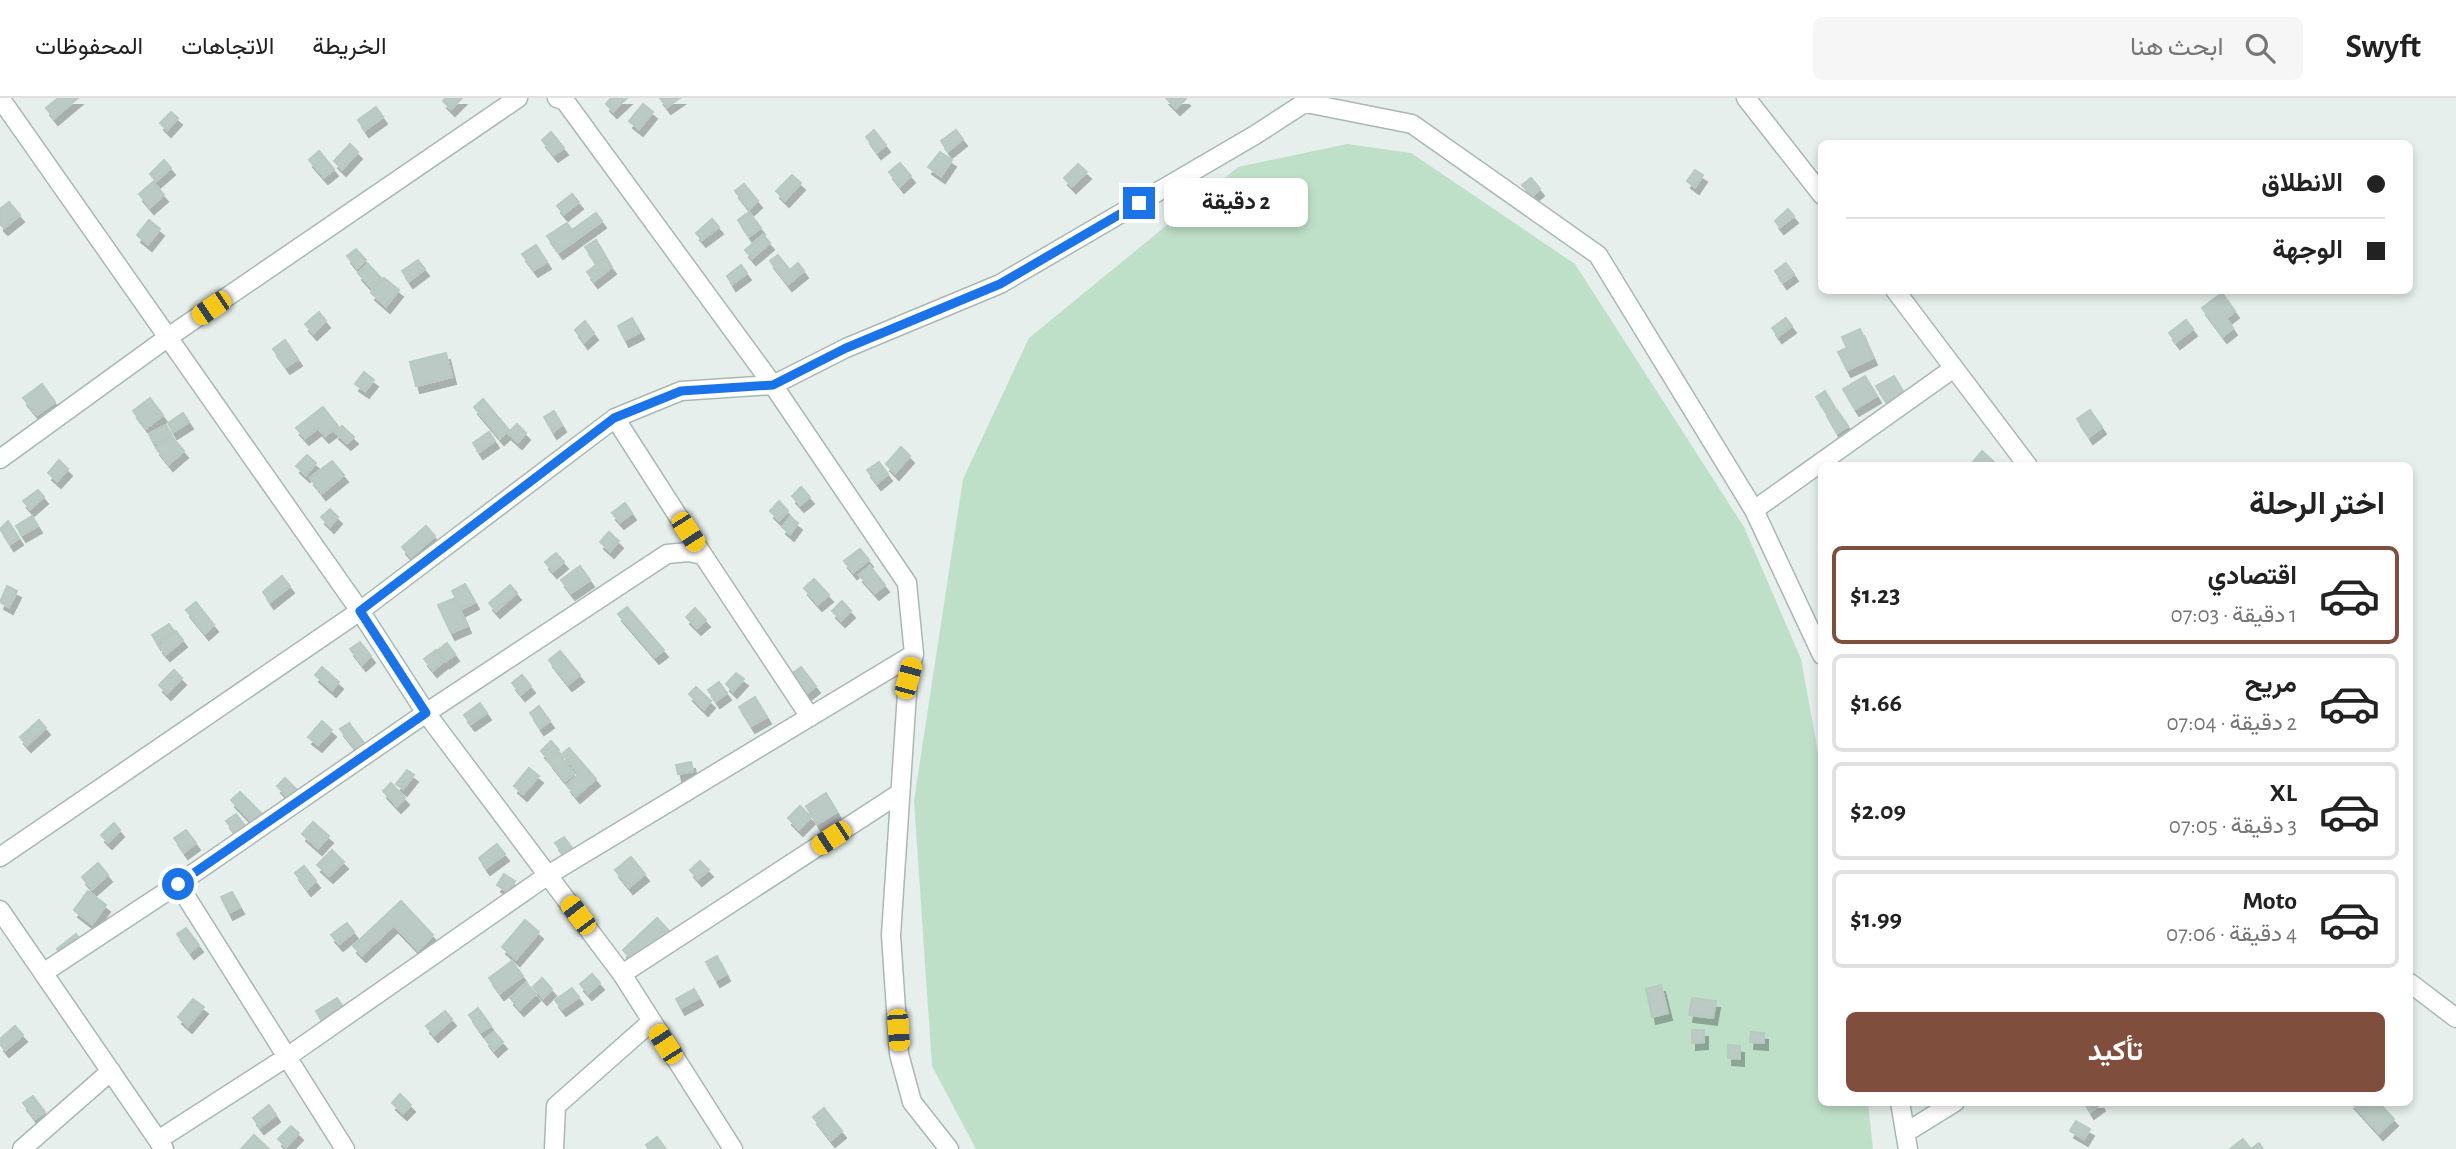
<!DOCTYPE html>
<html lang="ar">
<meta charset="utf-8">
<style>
:root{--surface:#fff;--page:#f6f6f6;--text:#222;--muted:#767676;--line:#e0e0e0;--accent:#804e3d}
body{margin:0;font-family:"Alegreya Sans",Vazirmatn,sans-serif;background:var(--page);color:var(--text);direction:rtl;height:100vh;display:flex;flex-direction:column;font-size:26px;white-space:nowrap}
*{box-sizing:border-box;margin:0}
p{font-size:23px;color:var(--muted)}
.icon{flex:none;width:38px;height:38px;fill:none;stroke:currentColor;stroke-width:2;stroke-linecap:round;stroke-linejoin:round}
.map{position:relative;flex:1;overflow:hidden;direction:ltr}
.details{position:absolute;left:1818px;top:364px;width:595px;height:644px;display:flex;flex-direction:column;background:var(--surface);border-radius:10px;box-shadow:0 4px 10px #0003;direction:rtl}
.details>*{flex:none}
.banner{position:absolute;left:1818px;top:42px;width:595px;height:154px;border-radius:10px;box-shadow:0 4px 10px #0003;direction:rtl;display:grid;align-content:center;height:154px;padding:0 28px;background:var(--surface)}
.end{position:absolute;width:32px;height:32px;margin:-16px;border:9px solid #1a73e8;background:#fff;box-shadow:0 0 0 4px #fff}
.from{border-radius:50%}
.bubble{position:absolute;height:49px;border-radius:10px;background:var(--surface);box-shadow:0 4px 10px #0003;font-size:23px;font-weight:700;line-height:49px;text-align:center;direction:rtl}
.car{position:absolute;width:21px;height:42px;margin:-21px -10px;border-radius:9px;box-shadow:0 0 5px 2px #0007;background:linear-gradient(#f5c518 24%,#345 0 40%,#f5c518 0 76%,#345 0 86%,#f5c518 0)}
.banner b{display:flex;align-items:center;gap:24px;height:66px;font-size:26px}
.banner b+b{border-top:2px solid var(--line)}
.banner i{width:18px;height:18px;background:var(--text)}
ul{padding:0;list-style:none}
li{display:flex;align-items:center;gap:21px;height:98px;margin:0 14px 10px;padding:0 14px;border:4px solid var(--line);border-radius:10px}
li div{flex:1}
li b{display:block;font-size:26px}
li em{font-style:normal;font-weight:700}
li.on{border-color:var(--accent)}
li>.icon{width:63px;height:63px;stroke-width:1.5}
h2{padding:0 28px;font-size:32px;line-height:84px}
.button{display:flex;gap:14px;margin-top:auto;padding:14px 28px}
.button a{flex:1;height:80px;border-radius:10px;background:var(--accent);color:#fff;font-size:28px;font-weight:700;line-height:80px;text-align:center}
header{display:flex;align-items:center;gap:42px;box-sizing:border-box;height:98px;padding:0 35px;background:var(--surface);border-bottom:2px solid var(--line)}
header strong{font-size:33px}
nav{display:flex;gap:38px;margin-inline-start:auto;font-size:24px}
.search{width:490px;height:63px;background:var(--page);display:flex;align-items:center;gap:18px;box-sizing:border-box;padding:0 24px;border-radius:10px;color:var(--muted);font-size:26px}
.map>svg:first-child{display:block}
.green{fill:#bfe0c8}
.building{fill:#bbcac4;stroke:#b8c9c2;stroke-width:2;filter:url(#shadow)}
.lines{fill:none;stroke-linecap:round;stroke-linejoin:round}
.street-casing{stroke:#a8b8b2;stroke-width:21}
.street{stroke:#fff;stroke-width:18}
.route{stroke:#1a73e8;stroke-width:9}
</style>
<header>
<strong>Swyft</strong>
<div class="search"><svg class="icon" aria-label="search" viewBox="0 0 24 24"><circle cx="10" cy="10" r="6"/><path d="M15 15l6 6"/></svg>ابحث هنا</div>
<nav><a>الخريطة</a><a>الاتجاهات</a><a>المحفوظات</a></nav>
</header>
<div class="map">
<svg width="2456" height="1051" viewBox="0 0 2456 1051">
<defs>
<filter id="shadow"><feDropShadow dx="4" dy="7" stdDeviation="0" flood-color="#0004"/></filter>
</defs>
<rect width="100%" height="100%" fill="#e6efeb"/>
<path class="green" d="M 1347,46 L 1411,55 L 1575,166 L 1744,429 L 1801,561 L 1822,676 L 1822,1004 L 1868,1005 L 1873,1051 L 976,1051 L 932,968 L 914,703 L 963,381 L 1029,240 L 1238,69 Z"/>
<path class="building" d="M 58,0 L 78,0 L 54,20 L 46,10 Z
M 446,0 L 462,0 L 451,11 L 443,3 Z
M 611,0 L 627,0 L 613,13 L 606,6 Z
M 660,0 L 680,0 L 667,9 Z
M 1166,0 L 1185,0 L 1186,1 L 1176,10 Z
M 643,6 L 653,14 L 639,31 L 629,23 Z
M 376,9 L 383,19 L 365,32 L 358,22 Z
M 171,14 L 178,20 L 167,32 L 160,25 Z
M 874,32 L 886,47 L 877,54 L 866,39 Z
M 956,32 L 963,41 L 948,53 L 941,43 Z
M 551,34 L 564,50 L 554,57 L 542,42 Z
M 350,46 L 358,54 L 342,71 L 334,63 Z
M 319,53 L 334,71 L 324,79 L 309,62 Z
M 940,54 L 952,62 L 941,78 L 928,69 Z
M 164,62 L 171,70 L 156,83 L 150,76 Z
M 900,65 L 911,78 L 900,88 L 889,74 Z
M 1078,66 L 1087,74 L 1072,88 L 1064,80 Z
M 1695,72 L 1703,77 L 1695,89 L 1687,83 Z
M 792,77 L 801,85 L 785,102 L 776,93 Z
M 1531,80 L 1540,91 L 1532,98 L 1522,87 Z
M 153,84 L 164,97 L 150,109 L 139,96 Z
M 744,86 L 758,103 L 749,111 L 735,93 Z
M 572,96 L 579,104 L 564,116 L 557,108 Z
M 9,104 L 20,117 L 4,130 L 0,126 L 0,111 Z
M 1788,111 L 1794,118 L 1780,129 L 1775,123 Z
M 749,114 L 761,130 L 749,138 L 738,122 Z
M 596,115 L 602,123 L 559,154 L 547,138 L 567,125 L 572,132 Z
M 712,121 L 719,129 L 702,142 L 696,135 Z
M 149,122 L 160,131 L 148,146 L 137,137 Z
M 763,137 L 770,145 L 752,160 L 745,152 Z
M 596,142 L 606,159 L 596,165 L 585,149 Z
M 536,147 L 547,164 L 534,172 L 522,156 Z
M 356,151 L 366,162 L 357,170 L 347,158 Z
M 778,157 L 790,172 L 798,165 L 804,173 L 788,186 L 770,163 Z
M 605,160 L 612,169 L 594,183 L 587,174 Z
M 418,162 L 425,171 L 409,183 L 402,173 Z
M 1786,165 L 1794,176 L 1783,184 L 1775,173 Z
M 368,166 L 382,181 L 372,190 L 358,175 Z
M 741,167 L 747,175 L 732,186 L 727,178 Z
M 384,180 L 399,192 L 386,208 L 371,195 Z
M 2222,195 L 2235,213 L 2226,220 L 2233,230 L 2223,238 L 2202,210 Z
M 319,214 L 326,223 L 313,235 L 305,226 Z
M 632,220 L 640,234 L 625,242 L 618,228 Z
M 1786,220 L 1792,228 L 1778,238 L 1772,230 Z
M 2186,222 L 2193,231 L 2176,244 L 2169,235 Z
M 585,223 L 594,235 L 584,244 L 575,232 Z
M 1860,231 L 1873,260 L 1847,272 L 1838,254 L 1847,250 L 1842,239 Z
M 285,242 L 298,261 L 286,269 L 273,251 Z
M 446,255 L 452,279 L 416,288 L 410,264 Z
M 364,274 L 374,282 L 365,293 L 355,286 Z
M 1865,278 L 1877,298 L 1855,311 L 1843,291 Z
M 1894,278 L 1904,295 L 1887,305 L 1876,288 Z
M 42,286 L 55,304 L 37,317 L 23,300 Z
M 1825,293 L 1835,310 L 1827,315 L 1816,299 Z
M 150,300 L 163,317 L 146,330 L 133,313 Z
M 483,301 L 509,332 L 500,340 L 474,309 Z
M 323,309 L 338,328 L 325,338 L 318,330 L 305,340 L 296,330 Z
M 1837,312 L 1848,328 L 1837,335 L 1827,318 Z
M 2090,312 L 2102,329 L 2089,339 L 2077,321 Z
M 554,313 L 562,327 L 553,334 L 544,319 Z
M 183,315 L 189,324 L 173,334 L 168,325 Z
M 517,326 L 526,335 L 518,344 L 508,335 Z
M 166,327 L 172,338 L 154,346 L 149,336 Z
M 342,328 L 354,339 L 347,345 L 335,334 Z
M 489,334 L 495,343 L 479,354 L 473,345 Z
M 171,338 L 184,353 L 169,366 L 156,350 Z
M 901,349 L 910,358 L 895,375 L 886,366 Z
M 1982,353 L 1994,364 L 1992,368 L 1977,368 L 1973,364 Z
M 307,357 L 316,365 L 306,377 L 296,368 Z
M 59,362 L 68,371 L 57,383 L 48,375 Z
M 332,363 L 344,377 L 322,395 L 310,380 Z
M 879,364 L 888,376 L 877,385 L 867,372 Z
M 801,389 L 810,399 L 800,407 L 792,398 Z
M 38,392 L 44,399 L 30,411 L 23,403 Z
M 779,403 L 788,413 L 779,422 L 770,413 Z
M 625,405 L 632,415 L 620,424 L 612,415 Z
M 330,411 L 338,419 L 330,428 L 321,419 Z
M 32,418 L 38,428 L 22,437 L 16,428 Z
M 790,419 L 798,425 L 790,436 L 782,429 Z
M 8,423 L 19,440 L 10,446 L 0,431 Z
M 426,428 L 435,438 L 411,459 L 402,449 Z
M 609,434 L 619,443 L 610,453 L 600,444 Z
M 860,451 L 869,462 L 853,474 L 844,463 Z
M 556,455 L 564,464 L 553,473 L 545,464 Z
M 580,468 L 590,482 L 571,495 L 561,482 Z
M 870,468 L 885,487 L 875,495 L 859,477 Z
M 282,478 L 290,488 L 270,504 L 263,494 Z
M 814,481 L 829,497 L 818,506 L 804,490 Z
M 465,486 L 475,504 L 462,511 L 452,493 Z
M 510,487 L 517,495 L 496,513 L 489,505 Z
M 7,488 L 17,493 L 9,509 L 0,504 Z
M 455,500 L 467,528 L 451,535 L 438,507 Z
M 842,503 L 851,513 L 841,522 L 832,513 Z
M 196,504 L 214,527 L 205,535 L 186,512 Z
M 627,509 L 664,552 L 655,559 L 618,516 Z
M 695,510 L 706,522 L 697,530 L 686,519 Z
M 169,526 L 174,533 L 157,545 L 152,537 Z
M 176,533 L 183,542 L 166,556 L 159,548 Z
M 360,544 L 371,558 L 362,566 L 350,551 Z
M 447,545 L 455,556 L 446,563 L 438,552 Z
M 436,552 L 444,563 L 433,572 L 424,561 Z
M 560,553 L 580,577 L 568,586 L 549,562 Z
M 322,569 L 339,584 L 332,592 L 315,577 Z
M 801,569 L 816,588 L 804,597 L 790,577 Z
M 174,572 L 182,580 L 167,595 L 159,587 Z
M 736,575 L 744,581 L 733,593 L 726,586 Z
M 522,577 L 531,588 L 521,596 L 512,585 Z
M 719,584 L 727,595 L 716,603 L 708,592 Z
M 696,589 L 711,603 L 704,611 L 689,596 Z
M 755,599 L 767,619 L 751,628 L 739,609 Z
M 480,605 L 487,615 L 471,626 L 464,617 Z
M 539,608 L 550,623 L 540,630 L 530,615 Z
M 39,622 L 46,630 L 27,647 L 20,639 Z
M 322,623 L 332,632 L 318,647 L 308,639 Z
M 349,625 L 365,646 L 357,652 L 340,631 Z
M 551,643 L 559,652 L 549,662 L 541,653 Z
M 569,650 L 596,681 L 576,698 L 567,687 L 579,676 L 562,656 Z
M 559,656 L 574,676 L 565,683 L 549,663 Z
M 691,664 L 693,673 L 678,676 L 676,667 Z
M 529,670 L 539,678 L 523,696 L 514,688 Z
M 407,672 L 414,677 L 403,691 L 396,686 Z
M 285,680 L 297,692 L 289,700 L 277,688 Z
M 391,685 L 405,700 L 397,708 L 383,693 Z
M 240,694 L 262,716 L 253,725 L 231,702 Z
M 826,695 L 837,714 L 817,726 L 806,708 Z
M 800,708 L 811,719 L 799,731 L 788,720 Z
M 236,716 L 246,729 L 236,736 L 226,723 Z
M 313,724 L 329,738 L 318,750 L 302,736 Z
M 114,725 L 120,732 L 108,744 L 101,737 Z
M 186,732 L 196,745 L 184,754 L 174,740 Z
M 564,739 L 573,751 L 564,757 L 555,745 Z
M 497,746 L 505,756 L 486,770 L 479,760 Z
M 332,752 L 344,764 L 329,778 L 317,767 Z
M 631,759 L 645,776 L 629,789 L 615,772 Z
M 700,763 L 709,772 L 698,781 L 690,772 Z
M 98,765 L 108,777 L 92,791 L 82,779 Z
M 304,768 L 316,783 L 307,791 L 295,775 Z
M 504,776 L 515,783 L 508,794 L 497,787 Z
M 88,793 L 106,807 L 92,826 L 74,812 Z
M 232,794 L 240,809 L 229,815 L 221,799 Z
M 401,803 L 433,837 L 418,852 L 394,827 L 362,857 L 353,848 Z
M 657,820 L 670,834 L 635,865 L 623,852 Z
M 525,822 L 539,834 L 516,861 L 502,849 Z
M 347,825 L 354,834 L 339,846 L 331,837 Z
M 186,830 L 199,847 L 190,854 L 177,836 Z
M 76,836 L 83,845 L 64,860 L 57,851 Z
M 717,858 L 726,876 L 716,882 L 706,864 Z
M 512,863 L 523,878 L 500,895 L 489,880 Z
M 592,876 L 600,885 L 588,895 L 580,886 Z
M 542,880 L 552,891 L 543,900 L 533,889 Z
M 526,885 L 536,896 L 520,911 L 510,900 Z
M 1661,887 L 1668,915 L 1652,919 L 1646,891 Z
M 572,890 L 579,899 L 562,911 L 555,902 Z
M 694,891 L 699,900 L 681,910 L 676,901 Z
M 337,900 L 346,913 L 324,927 L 316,913 Z
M 1692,900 L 1716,903 L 1713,920 L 1689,917 Z
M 193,901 L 204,909 L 188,928 L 178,919 Z
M 478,910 L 491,928 L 481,934 L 469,917 Z
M 445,913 L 452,921 L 434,937 L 426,928 Z
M 15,928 L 23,937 L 5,952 L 0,946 L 0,941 Z
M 1692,932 L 1704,932 L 1704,944 L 1692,945 Z
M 494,934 L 503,944 L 494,952 L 485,941 Z
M 1751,934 L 1764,935 L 1764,945 L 1750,944 Z
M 1728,947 L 1740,948 L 1740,961 L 1728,960 Z
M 400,996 L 411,1007 L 403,1015 L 392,1005 Z
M 33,998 L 45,1014 L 35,1021 L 23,1005 Z
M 2084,1004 L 2100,1004 L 2101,1006 L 2090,1014 Z
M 2351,1004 L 2378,1004 L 2394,1021 L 2379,1035 Z
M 269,1007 L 276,1017 L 260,1029 L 253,1020 Z
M 824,1010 L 842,1033 L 831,1042 L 813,1019 Z
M 2076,1023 L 2090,1031 L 2084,1041 L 2070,1033 Z
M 291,1028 L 299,1035 L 286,1049 L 278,1041 Z
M 254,1037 L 269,1051 L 241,1051 Z
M 657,1039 L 666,1051 L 649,1051 L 646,1047 Z
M 2243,1041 L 2251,1051 L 2259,1045 L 2263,1051 L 2230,1051 Z"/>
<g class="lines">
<defs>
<path id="street" d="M 0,0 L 360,513 L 426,615 L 622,876 L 733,1051
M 557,0 L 565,3 L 773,287 L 907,485 L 914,556 L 908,580 L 891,837 L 899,956 L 912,1004 L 949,1051
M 1746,0 L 1822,97
M 1306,5 L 1412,26 L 1598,157 L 1754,412 L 1822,557
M 1895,192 L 2028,368
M 615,320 L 703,457
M 0,361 L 167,240 L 518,0
M 1754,412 L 1954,270
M 0,759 L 360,513 L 615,320 L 681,293 L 773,287 L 846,250 L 1000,186 L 1255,37 L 1312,0
M 178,786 L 345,1051
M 0,812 L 164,1051
M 43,875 L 178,786 L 426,615 L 667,456 L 688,454 L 703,457 L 810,619
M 622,876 L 900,695
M 2410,885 L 2456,920
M 1900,1004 L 1908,1051
M 1905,1035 L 1955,1004
M 158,1042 L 287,959 L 548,777 L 914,556
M 22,1051 L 111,973
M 554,1051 L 556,1008 L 651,924"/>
</defs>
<use href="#street" class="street-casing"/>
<use href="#street" class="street"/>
</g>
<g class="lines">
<path class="route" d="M 178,786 L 426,615 L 360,513 L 614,320 L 681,293 L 773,287 L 846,250 L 1000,186 L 1139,105"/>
</g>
</svg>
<i class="end from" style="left:178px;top:786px"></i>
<i class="end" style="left:1139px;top:105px"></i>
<div class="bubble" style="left:1164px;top:80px;width:144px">2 دقيقة</div>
<i class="car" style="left:211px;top:210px;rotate:236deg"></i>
<i class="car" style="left:688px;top:434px;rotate:147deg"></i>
<i class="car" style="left:908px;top:580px;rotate:15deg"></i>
<i class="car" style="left:831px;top:740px;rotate:237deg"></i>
<i class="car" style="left:578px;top:817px;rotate:323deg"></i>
<i class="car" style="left:898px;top:932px;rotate:176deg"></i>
<i class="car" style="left:665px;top:946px;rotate:327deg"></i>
<div class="banner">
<b><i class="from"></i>الانطلاق</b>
<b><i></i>الوجهة</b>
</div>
<section class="details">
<h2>اختر الرحلة</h2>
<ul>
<li class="on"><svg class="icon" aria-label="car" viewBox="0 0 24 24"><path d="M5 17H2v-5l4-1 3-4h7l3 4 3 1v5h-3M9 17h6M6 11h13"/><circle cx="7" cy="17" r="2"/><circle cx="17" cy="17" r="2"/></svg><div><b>اقتصادي</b><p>1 دقيقة · 07:03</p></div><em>$1.23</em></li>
<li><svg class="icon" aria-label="car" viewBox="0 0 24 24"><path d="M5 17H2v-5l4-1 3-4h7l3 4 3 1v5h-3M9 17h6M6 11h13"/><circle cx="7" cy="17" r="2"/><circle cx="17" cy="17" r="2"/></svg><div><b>مريح</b><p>2 دقيقة · 07:04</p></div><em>$1.66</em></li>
<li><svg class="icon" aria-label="car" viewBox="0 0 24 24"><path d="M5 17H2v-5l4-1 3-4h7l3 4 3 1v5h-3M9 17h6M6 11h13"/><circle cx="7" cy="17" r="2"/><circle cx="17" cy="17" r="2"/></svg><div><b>XL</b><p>3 دقيقة · 07:05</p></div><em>$2.09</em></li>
<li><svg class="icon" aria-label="car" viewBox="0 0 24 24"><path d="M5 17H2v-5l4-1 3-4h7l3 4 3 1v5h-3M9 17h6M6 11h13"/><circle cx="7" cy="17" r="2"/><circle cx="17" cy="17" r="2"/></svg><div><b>Moto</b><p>4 دقيقة · 07:06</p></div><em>$1.99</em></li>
</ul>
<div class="button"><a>تأكيد</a></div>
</section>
</div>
